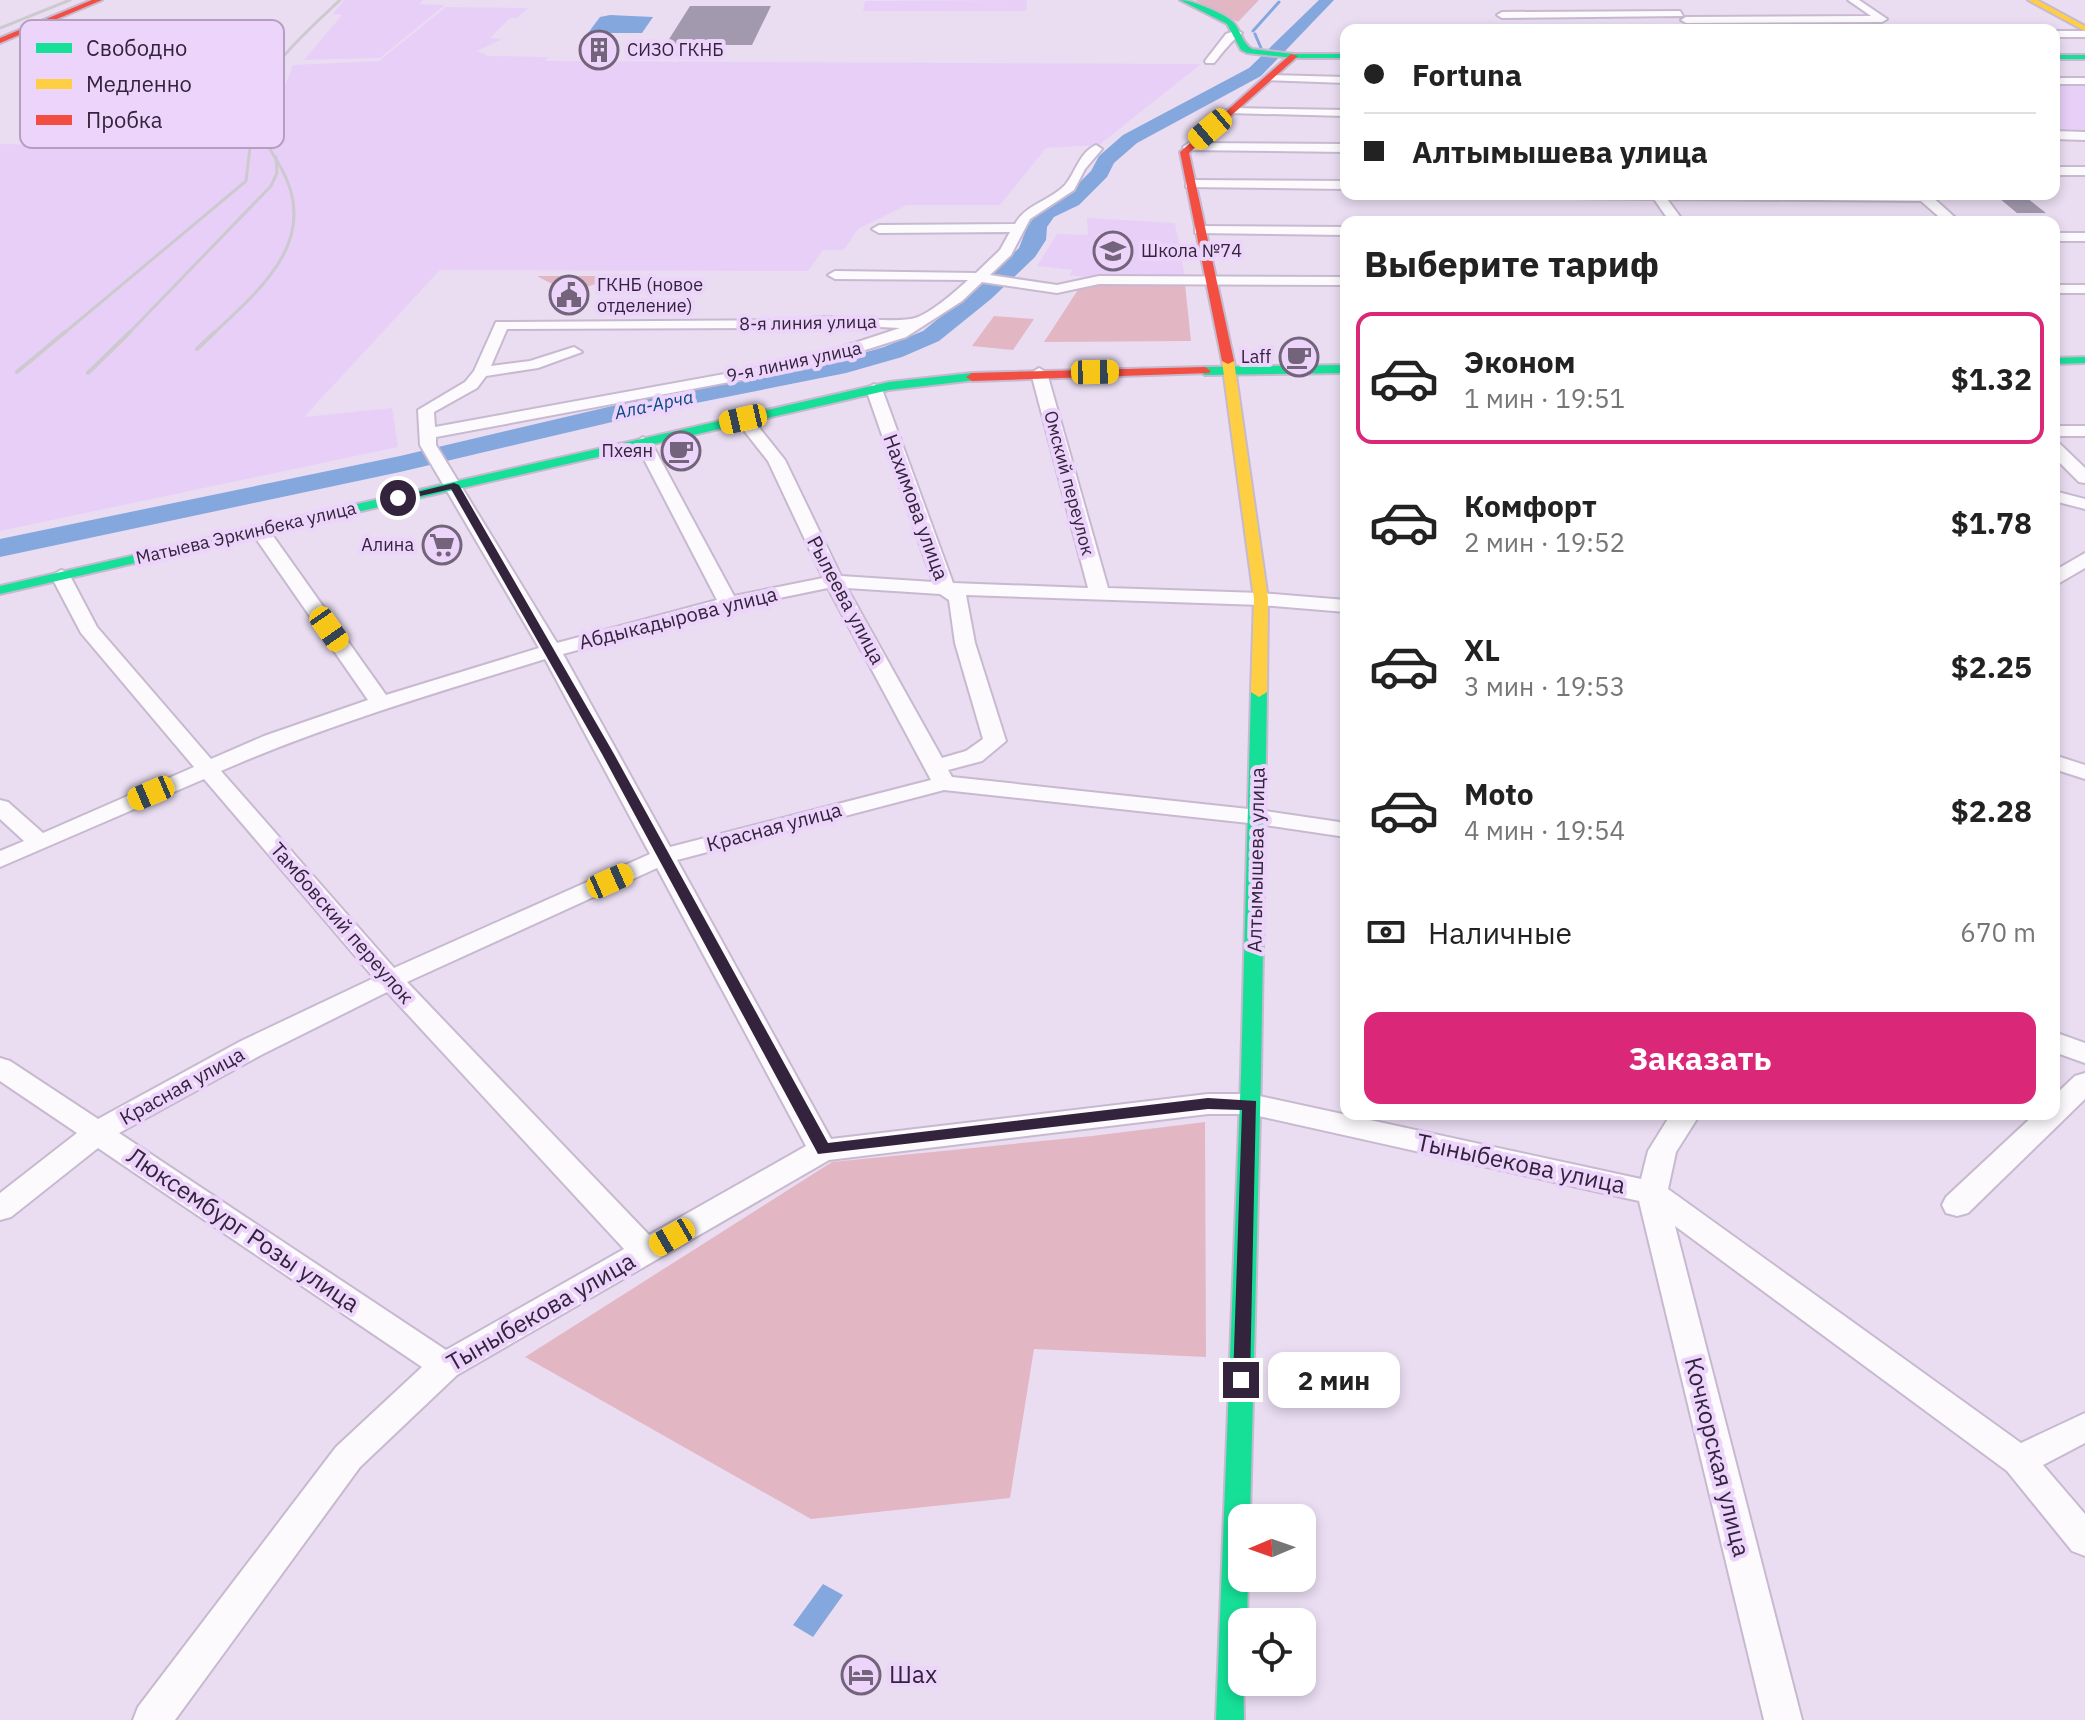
<!DOCTYPE html>
<html lang="ru">
<meta charset="utf-8">
<style>
:root{--surface:#fff;--page:#f2f2f2;--text:#222;--muted:#767676;--line:#e0e0e0;--accent:#db2777}
body{margin:0;font-family:"IBM Plex Sans",sans-serif;background:var(--page);color:var(--text);height:100vh;display:flex;flex-direction:column;font-size:30px;white-space:nowrap}
*{box-sizing:border-box;margin:0}
p{font-size:26px;color:var(--muted)}
.icon{flex:none;width:44px;height:44px;fill:none;stroke:currentColor;stroke-width:2;stroke-linecap:round;stroke-linejoin:round}
.map{position:relative;flex:1;overflow:hidden}
.details{position:absolute;left:1340px;top:216px;width:720px;height:904px;display:flex;flex-direction:column;background:var(--surface);border-radius:16px;box-shadow:0 4px 12px #0003}
.details>*{flex:none}
.hud{position:absolute;left:1340px;top:24px;width:720px;height:176px;border-radius:16px;box-shadow:0 4px 12px #0003;display:grid;align-content:center;height:176px;padding:0 24px;background:var(--surface)}
.needle{width:52px;rotate:268deg}
.fabs{position:absolute;left:1228px;top:1504px;display:grid;gap:16px}
.fabs a{display:grid;place-items:center;width:88px;height:88px;border-radius:16px;background:var(--surface);box-shadow:0 4px 12px #0003;font-size:40px}
.end{position:absolute;width:36px;height:36px;margin:-18px;border:10px solid #33233c;background:#fff;box-shadow:0 0 0 4px #fff}
.from{border-radius:50%}
.bubble{position:absolute;height:56px;border-radius:16px;background:var(--surface);box-shadow:0 4px 12px #0003;font-size:26px;font-weight:700;line-height:56px;text-align:center}
.car{position:absolute;width:24px;height:48px;margin:-24px -12px;border-radius:10px;box-shadow:0 0 6px 2px #0007;background:linear-gradient(#f5c518 24%,#345 0 40%,#f5c518 0 76%,#345 0 86%,#f5c518 0)}
.hud b{display:flex;align-items:center;gap:28px;height:76px;font-size:30px}
.hud b+b{border-top:2px solid var(--line)}
.hud i{width:20px;height:20px;background:var(--text)}
ul{padding:0;list-style:none}
li{display:flex;align-items:center;gap:24px;height:132px;margin:0 16px 12px;padding:0 8px;border:4px solid transparent;border-radius:16px}
li div{flex:1}
li b{display:block;font-size:30px}
li em{font-style:normal;font-weight:700}
li.current{border-color:var(--accent)}
li>.icon{width:72px;height:72px;stroke-width:1.5}
h2{padding:0 24px;font-size:36px;line-height:96px}
.pay{display:flex;align-items:center;gap:20px;height:88px;padding:0 24px;font-size:30px}
.pay p{margin-inline-start:auto}
.primary-button{display:flex;gap:16px;margin-top:auto;padding:16px 24px}
.primary-button a{flex:1;height:92px;border-radius:16px;background:var(--accent);color:#fff;font-size:32px;font-weight:700;line-height:92px;text-align:center}
.map>svg:first-child{display:block}
.built{fill:#e8cff8}
.green{fill:#e3b6c3}
.water{fill:#84a8de}
.lines{fill:none;stroke-linecap:round;stroke-linejoin:round}
.stream{stroke:#84a8de;stroke-width:3}
.river{fill:#84a8de;fill-rule:evenodd}
.building{fill:#a299ae}
.street-casing{stroke:#c7b9cf;stroke-width:4}
.fast-casing{stroke:#c7b9cf;stroke-width:4}
.slow-casing{stroke:#c7b9cf;stroke-width:4}
.jam-casing{stroke:#c7b9cf;stroke-width:4}
.street{fill:#fcfafd;fill-rule:evenodd}
.fast{fill:#16e098;fill-rule:evenodd}
.slow{fill:#ffcf43;fill-rule:evenodd}
.jam{fill:#f24e42;fill-rule:evenodd}
.rail-far1{stroke:#ccc9cf;stroke-width:3}
.rail{stroke:#ccc9cf;stroke-width:4}
.route{fill:#33233c}
.labels{text-anchor:middle;stroke-width:8;stroke-linejoin:round;paint-order:stroke}
.far-poi-label{font-size:18px;fill:#33233c;stroke:#ecd4fb;text-anchor:start}
.far-street-label{font-size:18px;fill:#33233c;stroke:#ecd4fb}
.far-water-label{font-size:18px;font-style:italic;fill:#064784;stroke:#ecd4fb}
.street-label{font-size:20px;fill:#33233c;stroke:#ecd4fb}
.near-street-label{font-size:24px;fill:#33233c;stroke:#ecd4fb}
.near-poi-label{font-size:24px;fill:#33233c;stroke:#ecd4fb;text-anchor:start}
.key{fill:#ecd4fb;stroke:#b49fc2;stroke-width:2}
.key-label{font-size:22px;fill:#33233c}
</style>
<div class="map">
<svg width="2085" height="1720" viewBox="0 0 2085 1720">
<rect width="100%" height="100%" fill="#eaddf2"/>
<path class="built" d="M 344,0 L 423,0 L 419,4 L 445,5 L 380,58 L 304,60 L 342,15 L 333,14 Z
M 1027,0 L 1026,11 L 863,11 L 865,1 Z
M 446,7 L 528,8 L 517,18 L 510,18 L 490,38 L 502,39 L 477,51 L 489,56 L 548,57 L 545,61 L 1201,64 L 1099,145 L 1046,148 L 1000,205 L 907,205 L 858,229 L 844,250 L 823,250 L 808,271 L 440,270 L 304,417 L 392,408 L 398,447 L 0,531 L 0,144 L 177,147 L 266,134 L 293,65 L 379,61 Z
M 2054,83 L 2085,83 L 2085,133 L 2054,134 Z
M 1087,218 L 1175,223 L 1185,278 L 1093,278 L 1069,275 L 1073,270 L 1037,266 L 1057,234 L 1088,235 Z"/>
<path class="green" d="M 1195,0 L 1259,0 L 1238,22 Z
M 537,276 L 616,276 C 578,290 574,297 537,276 Z
M 1083,282 L 1185,284 L 1191,341 L 1044,342 Z
M 994,316 L 1034,319 L 1013,350 L 972,346 Z
M 1205,1122 L 1206,1357 L 1034,1349 L 1010,1498 L 811,1519 L 525,1357 L 832,1162 L 1092,1136 Z"/>
<path class="water" d="M 610,15 L 653,17 L 642,33 L 588,33 L 600,17 Z
M 823,1584 L 843,1595 L 813,1637 L 793,1625 Z"/>
<g class="lines">
<path class="stream" d="M 1253,31 L 1279,2
M 1255,34 L 1261,48"/>
<path class="river" d="M 1319,0 L 1334,0 L 1261,76 L 1137,143 L 1114,163 L 1107,177 L 1079,205 L 1054,217 L 1047,227 L 1046,240 L 1035,257 L 991,299 L 939,341 L 902,357 L 846,373 L 676,407 L 400,472 L 0,557 L 0,539 L 400,456 L 676,391 L 842,359 L 884,347 L 923,331 L 975,289 L 1019,248 L 1027,227 L 1040,209 L 1065,197 L 1091,171 L 1099,156 L 1123,135 L 1249,68 Z"/>
</g>
<path class="building" d="M 690,6 L 771,6 L 752,45 L 696,45 L 689,56 L 659,55 Z
M 1994,194 L 2022,194 L 2046,213 L 2017,213 Z"/>
<g class="lines">
<defs>
<path id="street" d="M 1848,0 L 1859,0 L 1887,19 L 1882,22 L 1686,23 L 1681,20 L 1686,17 L 1871,16 Z
M 1680,11 L 1683,16 L 1502,18 L 1497,15 L 1502,12 Z
M 1237,30 L 1242,33 C 1231,41 1223,52 1214,63 L 1206,63 L 1205,61 L 1226,34 Z
M 2054,31 L 2085,31 L 2085,37 L 2054,37 Z
M 1269,75 L 1346,77 L 1346,83 L 1265,80 L 1264,78 Z
M 2054,78 L 2085,78 L 2085,84 L 2054,84 Z
M 1231,108 L 1346,110 L 1346,116 L 1227,113 L 1225,111 Z
M 2054,131 L 2085,132 L 2085,140 L 2054,139 Z
M 1189,143 L 1346,144 L 1346,152 L 1185,150 L 1183,147 Z
M 1096,145 L 1102,149 L 1085,169 L 1074,190 L 1030,219 L 1011,255 L 990,275 L 1057,285 L 1099,276 L 1346,277 L 1346,285 L 1099,284 L 1057,293 L 982,282 L 962,301 L 906,337 L 815,366 L 436,437 L 436,445 L 557,643 L 717,600 L 635,442 L 643,437 L 651,442 L 734,596 L 823,578 L 768,461 L 735,419 L 743,414 L 749,415 L 785,460 L 841,576 L 933,582 L 866,389 L 874,384 L 882,389 L 953,583 L 1088,588 L 1031,373 L 1039,368 L 1047,373 L 1108,588 L 1261,593 L 1346,600 L 1346,612 L 1261,605 L 966,595 L 975,643 L 1006,741 L 982,761 L 948,770 L 952,777 L 1258,810 L 1346,823 L 1346,837 L 1258,824 L 944,790 L 677,860 L 831,1139 L 1208,1094 L 1250,1094 L 1641,1179 L 1648,1151 L 1671,1114 L 1700,1114 L 1676,1152 L 1668,1189 L 2021,1443 L 2085,1413 L 2085,1443 L 2043,1465 L 2085,1514 L 2085,1556 L 2072,1551 L 2007,1471 L 1675,1226 L 1802,1720 L 1764,1720 L 1639,1201 L 1250,1114 L 1208,1114 L 829,1160 L 457,1375 L 360,1467 L 175,1720 L 133,1720 L 138,1707 L 336,1447 L 422,1367 L 98,1148 L 11,1217 L 0,1220 L 0,1193 L 77,1133 L 0,1081 L 0,1058 L 10,1061 L 98,1119 L 241,1041 L 374,978 L 204,779 L 0,867 L 0,851 L 24,841 L 0,819 L 0,800 L 8,802 L 43,833 L 194,767 L 81,633 L 51,576 L 61,570 L 68,572 L 97,627 L 211,759 L 264,736 L 368,700 L 250,530 L 252,526 L 266,526 L 386,695 L 539,648 L 420,445 L 418,410 L 465,382 L 474,371 L 496,322 L 797,320 C 835,312 873,324 911,319 C 927,317 956,291 968,280 L 835,279 L 828,275 L 835,271 L 976,273 L 1000,250 L 1010,232 L 879,233 L 872,229 L 879,225 L 1015,224 C 1026,204 1050,201 1065,185 C 1076,172 1079,153 1096,145 ZM 818,324 L 900,328 L 806,359 L 435,427 L 434,412 L 477,388 L 486,376 L 538,368 L 582,352 L 574,347 L 530,361 L 491,366 L 507,329 L 797,328 ZM 828,588 L 931,780 L 670,847 L 563,654 L 731,608 ZM 847,588 L 940,594 L 949,600 L 955,643 L 983,739 L 966,751 L 942,758 ZM 545,659 L 650,854 L 394,968 L 221,771 C 326,725 436,693 545,659 ZM 657,868 L 806,1146 L 649,1235 L 407,982 ZM 387,992 L 624,1249 L 446,1350 L 119,1133 L 261,1055 Z
M 2054,167 L 2085,167 L 2085,175 L 2054,175 Z
M 1190,180 L 1346,181 L 1346,189 L 1186,187 L 1186,181 Z
M 1564,194 L 1929,194 L 1960,222 L 1945,222 L 1921,201 L 1667,199 L 1684,222 L 1670,222 L 1654,199 L 1570,198 Z
M 1200,226 L 1346,227 L 1346,235 L 1195,233 L 1195,227 Z
M 2054,233 L 2085,233 L 2085,241 L 2054,241 Z
M 2054,285 L 2085,285 L 2085,293 L 2054,293 Z
M 2054,426 L 2085,426 L 2085,436 L 2054,436 Z
M 2054,443 L 2060,444 L 2085,468 L 2085,483 L 2079,482 L 2054,457 Z
M 2054,491 L 2085,499 L 2085,509 L 2054,501 Z
M 2085,553 L 2085,568 L 2054,586 L 2054,571 Z
M 2054,755 L 2085,765 L 2085,779 L 2054,769 Z
M 2054,1032 L 2085,1043 L 2085,1063 L 2054,1052 Z
M 2085,1073 L 2085,1099 L 1968,1213 L 1957,1216 L 1946,1213 L 1942,1205 L 1946,1197 L 2035,1114 L 2054,1114 L 2054,1096 L 2075,1076 Z"/>
<path id="fast" d="M 1180,0 C 1192,0 1226,14 1234,23 C 1241,31 1242,43 1252,49 L 1294,54 L 1346,54 L 1346,58 L 1294,58 L 1247,53 L 1241,50 L 1227,24 Z
M 2054,55 L 2085,55 L 2085,59 L 2054,59 Z
M 2085,357 L 2085,363 L 2054,364 L 2054,358 Z
M 1346,365 L 1346,373 L 1205,375 L 1199,371 L 1205,367 Z
M 972,373 L 978,377 L 976,380 L 889,390 L 0,594 L 0,586 L 889,382 Z
M 1259,687 L 1267,692 L 1261,1074 L 1250,1518 L 1242,1518 L 1242,1578 L 1248,1578 L 1247,1622 L 1242,1622 L 1244,1720 L 1216,1720 L 1241,1074 L 1251,692 Z"/>
<path id="slow" d="M 2028,0 L 2037,0 L 2085,26 L 2085,31 Z
M 1228,358 L 1234,361 L 1268,599 L 1267,692 L 1259,697 L 1251,692 L 1254,599 L 1222,361 Z"/>
<path id="jam" d="M 92,0 L 102,0 L 0,43 L 0,38 Z
M 1291,54 L 1298,56 L 1189,153 L 1234,361 L 1228,364 L 1222,361 L 1180,152 Z
M 1205,367 L 1211,371 L 1209,373 L 972,381 L 966,377 L 972,373 Z"/>
</defs>
<use href="#street" class="street-casing"/>
<use href="#fast" class="fast-casing"/>
<use href="#slow" class="slow-casing"/>
<use href="#jam" class="jam-casing"/>
<use href="#street" class="street"/>
<use href="#fast" class="fast"/>
<use href="#slow" class="slow"/>
<use href="#jam" class="jam"/>
<path class="rail-far1" d="M 0,28 L 70,0
M 63,334 L 246,181 L 254,113
M 128,334 L 271,186 L 277,173 L 276,157
M 213,334 C 262,288 322,238 280,166 C 269,147 254,127 257,104 C 262,69 315,24 340,0"/>
<path class="rail" d="M 197,349 L 215,332
M 17,372 L 65,332
M 88,373 L 130,332"/>
</g>
<path class="route" d="M 454,483 L 459,485 L 614,754 L 828,1143 L 1208,1098 L 1256,1101 L 1250,1380 L 1248,1385 L 1241,1387 L 1233,1380 L 1242,1110 L 1208,1109 L 818,1154 L 602,754 L 451,489 L 398,501 L 393,498 Z"/>
<defs>
<symbol id="building-ring" viewBox="-11 -11 22 22"><circle r="9.5" fill="#ecd4fb" stroke="#73647c" stroke-width="1.5"/><path d="M-4-6H4V6H1V3H-1V6H-4ZM-2.5-4.3h1.7v1.8h-1.7ZM.8-4.3h1.7v1.8H.8ZM-2.5-1h1.7V.8h-1.7ZM.8-1h1.7V.8H.8Z" fill="#73647c"/></symbol>
<symbol id="school-ring" viewBox="-11 -11 22 22"><circle r="9.5" fill="#ecd4fb" stroke="#73647c" stroke-width="1.5"/><path d="M0-5L7-2L0 1L-7-2ZM-4 1L0 2.5L4 1V4Q0 6-4 4Z" fill="#73647c"/></symbol>
<symbol id="civic-ring" viewBox="-11 -11 22 22"><circle r="9.5" fill="#ecd4fb" stroke="#73647c" stroke-width="1.5"/><path d="M-.6-6.5H3V-4.5H.6V-3L4-1V1h2V6H-6V1h2V-1L-.6-3ZM-1.2 2.5V6h2.4V2.5Z" fill="#73647c"/></symbol>
<symbol id="cafe-ring" viewBox="-11 -11 22 22"><circle r="9.5" fill="#ecd4fb" stroke="#73647c" stroke-width="1.5"/><path d="M-5.5-4.5H6V0H3Q3 3.5 0 3.5H-2.5Q-5.5 3.5-5.5 0ZM3-3.2v2h1.7v-2ZM-6 4.5H4V6H-6Z" fill="#73647c"/></symbol>
<symbol id="supermarket-ring" viewBox="-11 -11 22 22"><circle r="9.5" fill="#ecd4fb" stroke="#73647c" stroke-width="1.5"/><path d="M-6-5.5h2.5l.6 2H6L4.5 2H-2.5L-4.4-4H-6ZM-1.5 3.2a1.3 1.3 0 1 0 .1 0ZM3 3.2a1.3 1.3 0 1 0 .1 0Z" fill="#73647c"/></symbol>
<symbol id="hotel-ring" viewBox="-11 -11 22 22"><circle r="9.5" fill="#ecd4fb" stroke="#73647c" stroke-width="1.5"/><path d="M-6-4.5h1.5V1H6V5H4.5V3h-9V5H-6ZM-4 0a1.8 1.8 0 1 1 3.6 0ZM.5 0V-2.5h3Q6-2.5 6 0Z" fill="#73647c"/></symbol>
</defs>
<g fill-rule="evenodd">
<use href="#building-ring" x="577" y="28" width="44" height="44"/>
<use href="#school-ring" x="1091" y="229" width="44" height="44"/>
<use href="#civic-ring" x="547" y="273" width="44" height="44"/>
<use href="#cafe-ring" x="1277" y="335" width="44" height="44"/>
<use href="#cafe-ring" x="659" y="429" width="44" height="44"/>
<use href="#supermarket-ring" x="420" y="523" width="44" height="44"/>
<use href="#hotel-ring" x="839" y="1653" width="44" height="44"/>
</g>
<g class="labels">
<g class="far-poi-label">
<text x="627" y="56">СИЗО ГКНБ</text>
<text x="1141" y="257">Школа №74</text>
<text x="597" y="291">ГКНБ (новое<tspan x="597" dy="21">отделение)</tspan></text>
<text x="1271" y="363" text-anchor="end">Laff</text>
<text x="653" y="457" text-anchor="end">Пхеян</text>
<text x="414" y="551" text-anchor="end">Алина</text>
</g>
<g class="far-street-label">
<text transform="translate(808 323) rotate(-1)" y="6">8-я линия улица</text>
<text transform="translate(794 362) rotate(-12)" y="6">9-я линия улица</text>
<text transform="translate(1069 483) rotate(75)" y="6">Омский переулок</text>
<text transform="translate(246 533) rotate(-13)" y="6">Матыева Эркинбека улица</text>
</g>
<g class="far-water-label">
<text transform="translate(654 405) rotate(-12)" y="6">Ала-Арча</text>
</g>
<g class="street-label">
<text transform="translate(916 507) rotate(70)" y="7">Нахимова улица</text>
<text transform="translate(846 600) rotate(62)" y="7">Рылеева улица</text>
<text transform="translate(678 618) rotate(-14)" y="7">Абдыкадырова улица</text>
<text transform="translate(774 827) rotate(-15)" y="7">Красная улица</text>
<text transform="translate(1256 860) rotate(-89)" y="7">Алтымышева улица</text>
<text transform="translate(342 923) rotate(49)" y="7">Тамбовский переулок</text>
<text transform="translate(182 1086) rotate(-29)" y="7">Красная улица</text>
</g>
<g class="near-street-label">
<text transform="translate(1521 1164) rotate(12)" y="8">Тыныбекова улица</text>
<text transform="translate(243 1230) rotate(34)" y="8">Люксембург Розы улица</text>
<text transform="translate(541 1312) rotate(-30)" y="8">Тыныбекова улица</text>
<text transform="translate(1717 1457) rotate(76)" y="8">Кочкорская улица</text>
</g>
<g class="near-poi-label">
<text x="889" y="1683">Шах</text>
</g>
</g>
<rect x="20" y="20" width="264" height="128" rx="12" class="key"/>
<rect x="36" y="43" width="36" height="10" fill="#16e098"/>
<rect x="36" y="79" width="36" height="10" fill="#ffcf43"/>
<rect x="36" y="115" width="36" height="10" fill="#f24e42"/>
<g class="key-label">
<text x="86" y="56">Свободно</text>
<text x="86" y="92">Медленно</text>
<text x="86" y="128">Пробка</text>
</g>
</svg>
<div class="fabs">
<a><svg class="needle" viewBox="-14 -14 28 28"><path d="M0-13l5 13h-10z" fill="#e53935"/><path d="M0 13l5-13h-10z" fill="#767676"/></svg></a>
<a><svg class="icon" aria-label="locate" viewBox="0 0 24 24"><circle cx="12" cy="12" r="6"/><path d="M12 2v4M12 18v4M2 12h4M18 12h4"/></svg></a>
</div>
<i class="end from" style="left:398px;top:498px"></i>
<i class="end" style="left:1241px;top:1380px"></i>
<div class="bubble" style="left:1268px;top:1352px;width:132px">2 мин</div>
<i class="car" style="left:1210px;top:129px;rotate:230deg"></i>
<i class="car" style="left:1095px;top:372px;rotate:89deg"></i>
<i class="car" style="left:743px;top:419px;rotate:257deg"></i>
<i class="car" style="left:329px;top:629px;rotate:145deg"></i>
<i class="car" style="left:151px;top:793px;rotate:247deg"></i>
<i class="car" style="left:610px;top:881px;rotate:66deg"></i>
<i class="car" style="left:672px;top:1237px;rotate:240deg"></i>
<div class="hud">
<b><i class="from"></i>Fortuna</b>
<b><i></i>Алтымышева улица</b>
</div>
<section class="details">
<h2>Выберите тариф</h2>
<ul>
<li class="current"><svg class="icon" aria-label="car" viewBox="0 0 24 24"><path d="M5 17H2v-5l4-1 3-4h7l3 4 3 1v5h-3M9 17h6M6 11h13"/><circle cx="7" cy="17" r="2"/><circle cx="17" cy="17" r="2"/></svg><div><b>Эконом</b><p>1 мин · 19:51</p></div><em>$1.32</em></li>
<li><svg class="icon" aria-label="car" viewBox="0 0 24 24"><path d="M5 17H2v-5l4-1 3-4h7l3 4 3 1v5h-3M9 17h6M6 11h13"/><circle cx="7" cy="17" r="2"/><circle cx="17" cy="17" r="2"/></svg><div><b>Комфорт</b><p>2 мин · 19:52</p></div><em>$1.78</em></li>
<li><svg class="icon" aria-label="car" viewBox="0 0 24 24"><path d="M5 17H2v-5l4-1 3-4h7l3 4 3 1v5h-3M9 17h6M6 11h13"/><circle cx="7" cy="17" r="2"/><circle cx="17" cy="17" r="2"/></svg><div><b>XL</b><p>3 мин · 19:53</p></div><em>$2.25</em></li>
<li><svg class="icon" aria-label="car" viewBox="0 0 24 24"><path d="M5 17H2v-5l4-1 3-4h7l3 4 3 1v5h-3M9 17h6M6 11h13"/><circle cx="7" cy="17" r="2"/><circle cx="17" cy="17" r="2"/></svg><div><b>Moto</b><p>4 мин · 19:54</p></div><em>$2.28</em></li>
</ul>
<div class="pay"><svg class="icon" aria-label="cash" viewBox="0 0 24 24"><path d="M3 7h18v10H3z"/><circle cx="12" cy="12" r="2"/></svg>Наличные<p>670 m</p></div>
<div class="primary-button"><a>Заказать</a></div>
</section>
</div>
